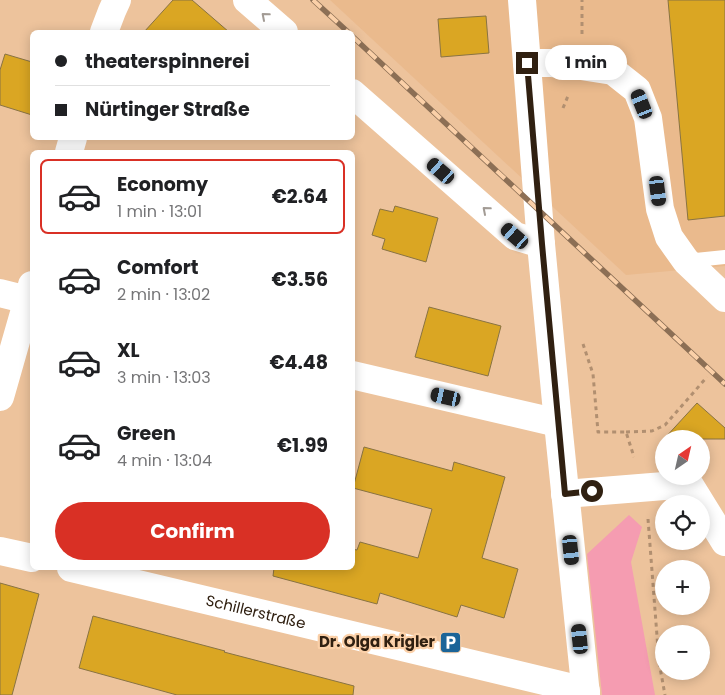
<!DOCTYPE html>
<meta charset="utf-8">
<style>
:root{--surface:#fff;--page:#f2f2f2;--text:#202124;--muted:#757577;--line:#e0e0e0;--accent:#d93025}
body{margin:0;font-family:Poppins,sans-serif;background:var(--page);color:var(--text);height:100vh;display:flex;flex-direction:column;font-size:19px;white-space:nowrap}
*{box-sizing:border-box;margin:0}
p{font-size:16px;color:var(--muted)}
.icon{flex:none;width:28px;height:28px;fill:none;stroke:currentColor;stroke-width:2;stroke-linecap:round;stroke-linejoin:round}
.map{position:relative;flex:1;overflow:hidden}
.side{position:absolute;left:30px;top:150px;width:325px;height:420px;display:flex;flex-direction:column;background:var(--surface);border-radius:8px;box-shadow:0 2px 12px #0003}
.side>*{flex:none}
.hud{position:absolute;left:30px;top:30px;width:325px;height:110px;border-radius:8px;box-shadow:0 2px 12px #0003;display:grid;align-content:center;height:110px;padding:0 25px;background:var(--surface)}
.needle{width:32px;rotate:34deg}
.buttons{position:absolute;left:655px;top:430px;display:grid;gap:10px}
.buttons a{display:grid;place-items:center;width:55px;height:55px;border-radius:50%;background:var(--surface);box-shadow:0 2px 12px #0003;font-size:25px}
.end{position:absolute;width:22px;height:22px;margin:-11px;border:6px solid #302011;background:#fff;box-shadow:0 0 0 2px #fff}
.from{border-radius:50%}
.bubble{position:absolute;height:35px;border-radius:18px;background:var(--surface);box-shadow:0 2px 12px #0003;font-size:16px;font-weight:700;line-height:35px;text-align:center}
.car{position:absolute;width:15px;height:30px;margin:-15px -8px;border-radius:6px;box-shadow:0 0 4px 1px #0007;background:linear-gradient(#222 24%,#8ab4d8 0 40%,#222 0 76%,#8ab4d8 0 86%,#222 0)}
.hud b{display:flex;align-items:center;gap:18px;height:48px;font-size:19px}
.hud b+b{border-top:1px solid var(--line)}
.hud i{width:12px;height:12px;background:var(--text)}
ul{padding:9px 0 0;list-style:none}
li{display:flex;align-items:center;gap:15px;height:75px;margin:0 10px 8px;padding:0 15px;border:2px solid transparent;border-radius:8px}
li div{flex:1}
li b{display:block;font-size:19px}
li em{font-style:normal;font-weight:700}
li.current{border-color:var(--accent)}
li>.icon{width:45px;height:45px;stroke-width:1.5}
.primary-button{display:flex;gap:10px;margin-top:auto;padding:10px 25px}
.primary-button a{flex:1;height:58px;border-radius:30px;background:var(--accent);color:#fff;font-size:20px;font-weight:700;line-height:58px;text-align:center}
.map>svg:first-child{display:block}
.built{fill:#eaba8d}
.green{fill:#f59cb1}
.building{fill:#daa623;stroke:#897343}
.lines{fill:none;stroke-linecap:round;stroke-linejoin:round}
.path{stroke:#b18f70;stroke-width:3;stroke-dasharray:4 4;stroke-linecap:butt}
.service{stroke:#fff;stroke-width:14}
.minor{stroke:#fff;stroke-width:28}
.secondary{stroke:#fff;stroke-width:28}
.rail-casing{stroke:#8c6f55;stroke-width:5.5}
.rail{stroke:#fbd0a8;stroke-width:4;stroke-dasharray:11;stroke-linecap:butt}
.oneway{stroke:#a29b94}
.route{stroke:#302011;stroke-width:6}
.labels{text-anchor:middle;stroke-width:4.5;stroke-linejoin:round;paint-order:stroke}
.street-label{font-size:15px;fill:#302011;stroke:#fbd0a8}
.poi-label{font-size:15px;font-weight:bold;fill:#302011;stroke:#fbd0a8;text-anchor:end}
</style>
<div class="map">
<svg width="725" height="695" viewBox="0 0 725 695">
<rect width="100%" height="100%" fill="#edc39c"/>
<path class="built" d="M 330,0 L 725,0 L 725,266 L 626,275 Z"/>
<path class="green" d="M 629,515 L 642,527 L 631,562 L 655,695 L 602,695 L 587,554 Z"/>
<path class="building" d="M 173,0 L 192,0 L 229,32 L 144,32 Z
M 668,0 L 725,0 L 725,216 L 688,220 Z
M 486,16 L 489,53 L 441,57 L 438,19 Z
M 5,54 L 32,62 L 32,115 L 0,105 L 0,70 Z
M 395,206 L 438,218 L 426,262 L 382,249 L 385,239 L 372,235 L 380,209 L 393,212 Z
M 429,307 L 501,326 L 488,376 L 415,357 Z
M 697,403 L 725,428 L 725,439 L 664,439 Z
M 364,447 L 452,471 L 454,462 L 505,477 L 482,558 L 518,569 L 504,618 L 461,605 L 457,617 L 380,593 L 377,604 L 273,576 L 274,568 L 352,568 L 352,549 L 357,550 L 360,542 L 418,558 L 432,509 L 353,488 Z
M 0,583 L 39,594 L 12,695 L 0,695 Z
M 93,616 L 225,651 L 224,652 L 354,686 L 353,695 L 177,695 L 79,668 Z"/>
<g class="lines">
<path class="path" d="M 582,34 L 582,0
M 563,108 L 568,96
M 583,344 L 593,374 L 598,432 L 626,432 L 634,457
M 626,432 L 652,431 L 665,425 L 707,377
M 648,519 L 659,662 L 665,695"/>
<path class="service" d="M 686,261 L 725,257"/>
<g class="minor">
<path d="M 247,0 L 284,32"/>
<path d="M 104,32 L 112,11 L 117,0"/>
<path d="M 527,63 L 552,63 L 581,66 L 613,71 L 637,90 L 648,118 L 660,209 L 669,237 L 686,261 L 725,298"/>
<path d="M 352,93 L 515,236 L 541,244"/>
<path d="M 69,152 L 73,138"/>
<path d="M 0,293 L 32,301"/>
<path d="M 352,375 L 558,423"/>
<path d="M 0,397 L 32,285"/>
<path d="M 565,494 L 689,484 L 725,542"/>
<path d="M 0,551 L 32,558"/>
<path id="s1" d="M 71,568 L 586,691"/>
</g>
<path class="secondary" d="M 522,0 L 541,244 L 558,423 L 586,695"/>
<defs>
<path id="rail" d="M 313,0 L 348,32
M 352,36 L 725,384"/>
</defs>
<use href="#rail" class="rail-casing"/>
<use href="#rail" class="rail"/>
</g>
<defs><path id="oneway-chevron" d="M-2-3.5L2.5 0L-2 3.5" fill="none" stroke-width="1.6" stroke-linecap="round" stroke-linejoin="round" transform="scale(1.25)"/></defs>
<g class="oneway">
<use href="#oneway-chevron" transform="translate(265 16) rotate(-139)"/>
<use href="#oneway-chevron" transform="translate(486 210) rotate(-139)"/>
</g>
<g class="lines">
<path class="route" d="M 527,63 L 542,244 L 565,494 L 592,491"/>
</g>
<defs>
<symbol id="parking-square" viewBox="-11 -11 22 22"><rect x="-9" y="-9" width="18" height="18" rx="4" fill="#1b6498" stroke="#fbd0a8"/><path d="M-3.5-5.5H1a3.5 3.5 0 0 1 0 7H-1V5.5H-3.5ZM-1-3.4V-.6H.8a1.4 1.4 0 0 0 0-2.8Z" fill="#fff"/></symbol>
</defs>
<g fill-rule="evenodd">
<use href="#parking-square" x="438" y="630" width="25" height="25"/>
</g>
<g class="labels">
<g class="street-label">
<text dy="5" stroke="none"><textPath href="#s1" startOffset="190">Schillerstraße</textPath></text>
</g>
<g class="poi-label">
<text x="435" y="647">Dr. Olga Krigler</text>
</g>
</g>
</svg>
<div class="buttons">
<a><svg class="needle" viewBox="-14 -14 28 28"><path d="M0-13l5 13h-10z" fill="#e53935"/><path d="M0 13l5-13h-10z" fill="#757577"/></svg></a>
<a><svg class="icon" aria-label="locate" viewBox="0 0 24 24"><circle cx="12" cy="12" r="6"/><path d="M12 2v4M12 18v4M2 12h4M18 12h4"/></svg></a>
<a>+</a>
<a>−</a>
</div>
<i class="end from" style="left:592px;top:491px"></i>
<i class="end" style="left:527px;top:63px"></i>
<div class="bubble" style="left:545px;top:45px;width:82px">1 min</div>
<i class="car" style="left:642px;top:104px;rotate:338deg"></i>
<i class="car" style="left:441px;top:171px;rotate:311deg"></i>
<i class="car" style="left:658px;top:191px;rotate:173deg"></i>
<i class="car" style="left:515px;top:236px;rotate:311deg"></i>
<i class="car" style="left:446px;top:397px;rotate:283deg"></i>
<i class="car" style="left:571px;top:550px;rotate:174deg"></i>
<i class="car" style="left:580px;top:639px;rotate:354deg"></i>
<div class="hud">
<b><i class="from"></i>theaterspinnerei</b>
<b><i></i>Nürtinger Straße</b>
</div>
<section class="side">
<ul>
<li class="current"><svg class="icon" aria-label="car" viewBox="0 0 24 24"><path d="M5 17H2v-5l4-1 3-4h7l3 4 3 1v5h-3M9 17h6M6 11h13"/><circle cx="7" cy="17" r="2"/><circle cx="17" cy="17" r="2"/></svg><div><b>Economy</b><p>1 min · 13:01</p></div><em>€2.64</em></li>
<li><svg class="icon" aria-label="car" viewBox="0 0 24 24"><path d="M5 17H2v-5l4-1 3-4h7l3 4 3 1v5h-3M9 17h6M6 11h13"/><circle cx="7" cy="17" r="2"/><circle cx="17" cy="17" r="2"/></svg><div><b>Comfort</b><p>2 min · 13:02</p></div><em>€3.56</em></li>
<li><svg class="icon" aria-label="car" viewBox="0 0 24 24"><path d="M5 17H2v-5l4-1 3-4h7l3 4 3 1v5h-3M9 17h6M6 11h13"/><circle cx="7" cy="17" r="2"/><circle cx="17" cy="17" r="2"/></svg><div><b>XL</b><p>3 min · 13:03</p></div><em>€4.48</em></li>
<li><svg class="icon" aria-label="car" viewBox="0 0 24 24"><path d="M5 17H2v-5l4-1 3-4h7l3 4 3 1v5h-3M9 17h6M6 11h13"/><circle cx="7" cy="17" r="2"/><circle cx="17" cy="17" r="2"/></svg><div><b>Green</b><p>4 min · 13:04</p></div><em>€1.99</em></li>
</ul>
<div class="primary-button"><a>Confirm</a></div>
</section>
</div>
